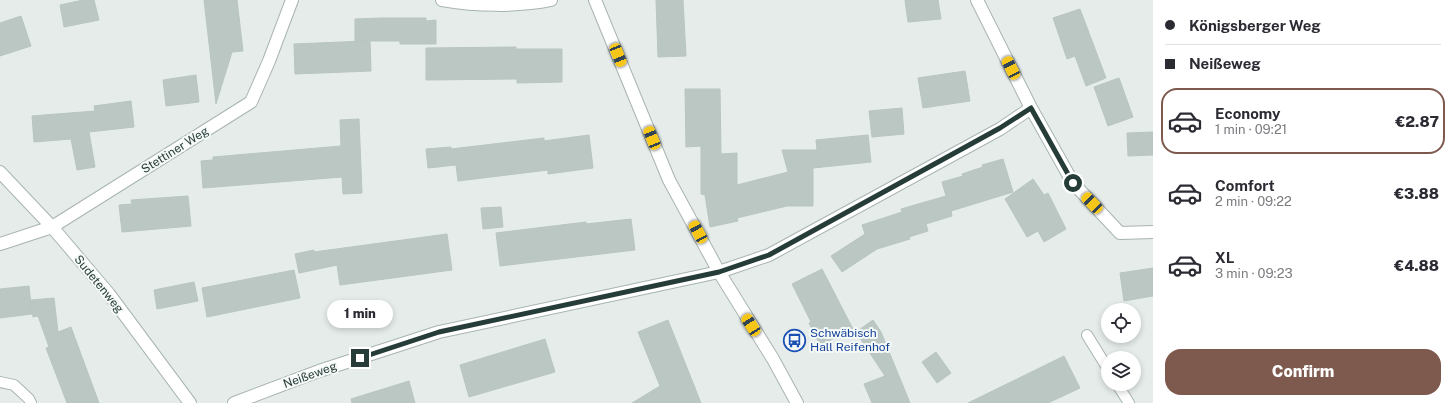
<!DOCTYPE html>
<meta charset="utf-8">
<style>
:root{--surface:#fff;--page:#f7f7f7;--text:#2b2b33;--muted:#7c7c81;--line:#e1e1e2;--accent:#7d594e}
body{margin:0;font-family:"Public Sans",sans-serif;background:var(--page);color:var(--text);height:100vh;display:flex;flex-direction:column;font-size:15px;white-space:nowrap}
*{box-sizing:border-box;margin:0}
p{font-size:13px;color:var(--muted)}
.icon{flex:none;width:22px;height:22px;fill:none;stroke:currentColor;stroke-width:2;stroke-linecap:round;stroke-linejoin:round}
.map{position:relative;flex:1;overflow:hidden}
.sheet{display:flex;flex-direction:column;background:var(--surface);width:300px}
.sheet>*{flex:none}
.top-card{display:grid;align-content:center;height:88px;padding:0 12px;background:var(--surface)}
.tools{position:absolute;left:1101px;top:303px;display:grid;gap:8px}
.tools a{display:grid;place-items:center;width:40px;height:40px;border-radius:50%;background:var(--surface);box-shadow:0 2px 6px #0003;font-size:20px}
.end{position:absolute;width:18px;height:18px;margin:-9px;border:5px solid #263c38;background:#fff;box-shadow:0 0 0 2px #fff}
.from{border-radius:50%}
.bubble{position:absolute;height:28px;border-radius:14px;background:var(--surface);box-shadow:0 2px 6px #0003;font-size:13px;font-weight:800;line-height:28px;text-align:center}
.car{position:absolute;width:12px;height:24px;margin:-12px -6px;border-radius:5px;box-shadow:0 0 3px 1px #0007;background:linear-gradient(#f5c518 24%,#345 0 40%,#f5c518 0 76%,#345 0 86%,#f5c518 0)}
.top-card b{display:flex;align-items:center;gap:14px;height:38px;font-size:15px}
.top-card b+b{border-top:1px solid var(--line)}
.top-card i{width:10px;height:10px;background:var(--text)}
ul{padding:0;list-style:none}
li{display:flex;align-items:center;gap:12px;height:66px;margin:0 8px 6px;padding:0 4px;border:2px solid transparent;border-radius:16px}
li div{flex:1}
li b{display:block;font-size:15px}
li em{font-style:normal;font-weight:800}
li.selected{border-color:var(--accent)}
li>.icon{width:36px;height:36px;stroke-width:1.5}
.action{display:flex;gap:8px;margin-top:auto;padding:8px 12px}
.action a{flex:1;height:46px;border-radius:16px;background:var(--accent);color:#fff;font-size:16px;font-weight:800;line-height:46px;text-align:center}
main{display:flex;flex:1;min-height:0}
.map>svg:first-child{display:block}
.building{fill:#bbc7c3;stroke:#b8c5c1}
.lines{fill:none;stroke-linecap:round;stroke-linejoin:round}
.service-casing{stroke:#a8b4b1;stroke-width:12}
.minor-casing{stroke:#a8b4b1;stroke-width:14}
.service{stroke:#fff;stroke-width:10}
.minor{stroke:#fff;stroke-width:12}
.route{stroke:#263c38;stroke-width:5}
.labels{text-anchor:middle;stroke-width:4;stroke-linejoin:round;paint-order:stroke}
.street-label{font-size:12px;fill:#263c38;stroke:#f5f9f7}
.transit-label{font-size:12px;fill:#164399;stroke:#f5f9f7;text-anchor:start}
</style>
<main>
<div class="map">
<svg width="1153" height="403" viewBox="0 0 1153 403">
<rect width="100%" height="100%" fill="#e5ecea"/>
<path class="building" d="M 83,0 L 94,0 L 99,20 L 64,27 L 60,5 Z
M 204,0 L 237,0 L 243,51 L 232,52 L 216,104 Z
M 656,0 L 683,0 L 686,56 L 658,57 Z
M 905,0 L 938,0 L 941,19 L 908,22 Z
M 1080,9 L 1106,78 L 1086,86 L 1075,56 L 1067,59 L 1053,18 Z
M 21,16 L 31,46 L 0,56 L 0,23 Z
M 382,18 L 426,18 L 426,21 L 436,20 L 436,44 L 400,44 L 400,41 L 370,41 L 371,71 L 295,74 L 294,44 L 365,41 L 355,42 L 355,19 Z
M 516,47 L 516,49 L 562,49 L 562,82 L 517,83 L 517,79 L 426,80 L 426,48 Z
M 965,71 L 970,101 L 923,108 L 918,78 Z
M 196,75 L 199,102 L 166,106 L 163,80 Z
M 1119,78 L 1133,117 L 1108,126 L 1094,87 Z
M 685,89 L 720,89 L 721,154 L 737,153 L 737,185 L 788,172 L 782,150 L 817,150 L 816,140 L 868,135 L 871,162 L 813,168 L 813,206 L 787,206 L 737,218 L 738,221 L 710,227 L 705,195 L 701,194 L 701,146 L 686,147 Z
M 131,101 L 134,127 L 89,132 L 95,167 L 77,170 L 71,139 L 34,142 L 32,116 L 95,111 L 94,106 Z
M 902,108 L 904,134 L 872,137 L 869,111 Z
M 359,119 L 362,193 L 343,194 L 342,177 L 203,188 L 201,161 L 213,160 L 213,157 L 341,146 L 340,120 Z
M 1153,132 L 1153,155 L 1128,156 L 1127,133 Z
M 589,135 L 593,168 L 548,174 L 548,170 L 458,181 L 456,165 L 428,168 L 426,149 L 451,147 L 451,149 L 544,138 L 544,141 Z
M 1003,159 L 1013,192 L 951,211 L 952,216 L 926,224 L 928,231 L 909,237 L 910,239 L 877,249 L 842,272 L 831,256 L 865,234 L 862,225 L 902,212 L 901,209 L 946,196 L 942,182 L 963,176 L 962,174 L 983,167 L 982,165 Z
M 1033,179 L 1044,195 L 1048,193 L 1066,229 L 1044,242 L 1038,231 L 1027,237 L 1005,199 Z
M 188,196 L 191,226 L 122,232 L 119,205 L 132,204 L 131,200 Z
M 501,207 L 503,227 L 483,229 L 481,208 Z
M 631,219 L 635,250 L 500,266 L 496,233 L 586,222 L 586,224 Z
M 447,234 L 452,270 L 340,285 L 337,265 L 299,273 L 295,254 L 314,250 L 314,252 Z
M 1153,268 L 1153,296 L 1124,301 L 1120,273 Z
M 822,269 L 853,329 L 820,345 L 809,323 L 811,322 L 792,284 Z
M 294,270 L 300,298 L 207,317 L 202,288 Z
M 194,282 L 198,301 L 157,309 L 154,290 Z
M 29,286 L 32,314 L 0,318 L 0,289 Z
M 54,298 L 58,332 L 71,327 L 99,403 L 67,403 L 46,348 L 49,347 L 38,316 L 33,317 L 31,300 Z
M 668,320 L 701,403 L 632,403 L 660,386 L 638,332 Z
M 873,320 L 881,332 L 910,403 L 872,403 L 864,384 L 885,376 L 856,332 Z
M 545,339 L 555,372 L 469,397 L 460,365 Z
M 936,352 L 951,373 L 937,383 L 922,362 Z
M 1064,356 L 1080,388 L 1048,403 L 968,403 Z
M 409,381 L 415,403 L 352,403 L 351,399 Z"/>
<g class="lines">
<defs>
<path id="service" d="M 1087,335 L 1108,369
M 0,382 L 14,385 L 29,399 L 31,403
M 1117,384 L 1129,403"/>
<path id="minor" d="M 442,0 C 476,6 518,7 551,0
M 595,0 L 669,180 L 719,272 L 773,359 L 797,403
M 977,0 L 1031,108 L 1073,183 L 1120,233 L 1153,232
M 0,172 L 52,227 L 109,294 L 190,403
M 0,244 L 52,227 L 251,102 L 269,61 L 292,0
M 234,403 L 319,371 L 439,332 L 719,272 L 769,255 L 1000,129 L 1031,108"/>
</defs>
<use href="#service" class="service-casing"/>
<use href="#minor" class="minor-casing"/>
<use href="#service" class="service"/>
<use href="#minor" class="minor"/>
</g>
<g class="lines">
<path class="route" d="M 360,358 L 439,332 L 719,272 L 769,255 L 1000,128 L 1031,108 L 1073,183"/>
</g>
<defs>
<symbol id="bus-ring" viewBox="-11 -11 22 22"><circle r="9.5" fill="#f5f9f7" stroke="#1a4fb4" stroke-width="1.5"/><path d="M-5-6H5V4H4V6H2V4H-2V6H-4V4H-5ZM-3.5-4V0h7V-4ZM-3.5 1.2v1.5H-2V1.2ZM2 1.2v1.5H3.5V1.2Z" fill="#1a4fb4"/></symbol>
</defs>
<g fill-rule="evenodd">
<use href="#bus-ring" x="782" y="328" width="25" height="25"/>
</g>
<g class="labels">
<g class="street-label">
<text transform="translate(175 150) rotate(-32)" y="4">Stettiner Weg</text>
<text transform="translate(99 284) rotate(51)" y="4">Sudetenweg</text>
<text transform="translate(310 375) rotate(-20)" y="4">Neißeweg</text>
</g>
<g class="transit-label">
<text x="810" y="337">Schwäbisch<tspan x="810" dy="14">Hall Reifenhof</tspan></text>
</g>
</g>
</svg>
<div class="tools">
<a><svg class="icon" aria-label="locate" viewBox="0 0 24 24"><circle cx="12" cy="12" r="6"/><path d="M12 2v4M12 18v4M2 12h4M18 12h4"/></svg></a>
<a><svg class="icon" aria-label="layers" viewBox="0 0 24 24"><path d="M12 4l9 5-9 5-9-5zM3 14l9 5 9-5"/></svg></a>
</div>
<i class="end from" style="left:1073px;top:183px"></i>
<i class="end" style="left:360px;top:358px"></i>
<div class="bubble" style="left:327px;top:300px;width:66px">1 min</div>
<i class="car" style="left:618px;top:55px;rotate:158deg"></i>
<i class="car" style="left:1011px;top:68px;rotate:333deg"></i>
<i class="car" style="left:652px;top:138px;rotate:338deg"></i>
<i class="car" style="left:1092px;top:203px;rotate:316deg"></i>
<i class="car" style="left:698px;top:232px;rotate:331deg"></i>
<i class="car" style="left:751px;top:325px;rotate:327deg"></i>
</div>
<section class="sheet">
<div class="top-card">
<b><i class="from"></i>Königsberger Weg</b>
<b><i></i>Neißeweg</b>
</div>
<ul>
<li class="selected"><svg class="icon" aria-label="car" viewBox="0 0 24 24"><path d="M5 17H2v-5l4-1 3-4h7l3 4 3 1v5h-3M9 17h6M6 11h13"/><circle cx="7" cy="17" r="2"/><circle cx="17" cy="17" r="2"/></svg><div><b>Economy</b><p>1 min · 09:21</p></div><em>€2.87</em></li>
<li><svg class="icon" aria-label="car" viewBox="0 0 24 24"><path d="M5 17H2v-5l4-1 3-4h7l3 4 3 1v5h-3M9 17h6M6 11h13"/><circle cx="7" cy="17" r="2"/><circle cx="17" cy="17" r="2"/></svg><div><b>Comfort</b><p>2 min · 09:22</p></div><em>€3.88</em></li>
<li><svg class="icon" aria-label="car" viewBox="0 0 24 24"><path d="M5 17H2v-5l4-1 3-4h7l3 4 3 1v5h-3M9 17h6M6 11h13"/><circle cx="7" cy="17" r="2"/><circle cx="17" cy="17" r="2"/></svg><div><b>XL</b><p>3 min · 09:23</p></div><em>€4.88</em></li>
</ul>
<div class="action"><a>Confirm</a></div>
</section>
</main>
